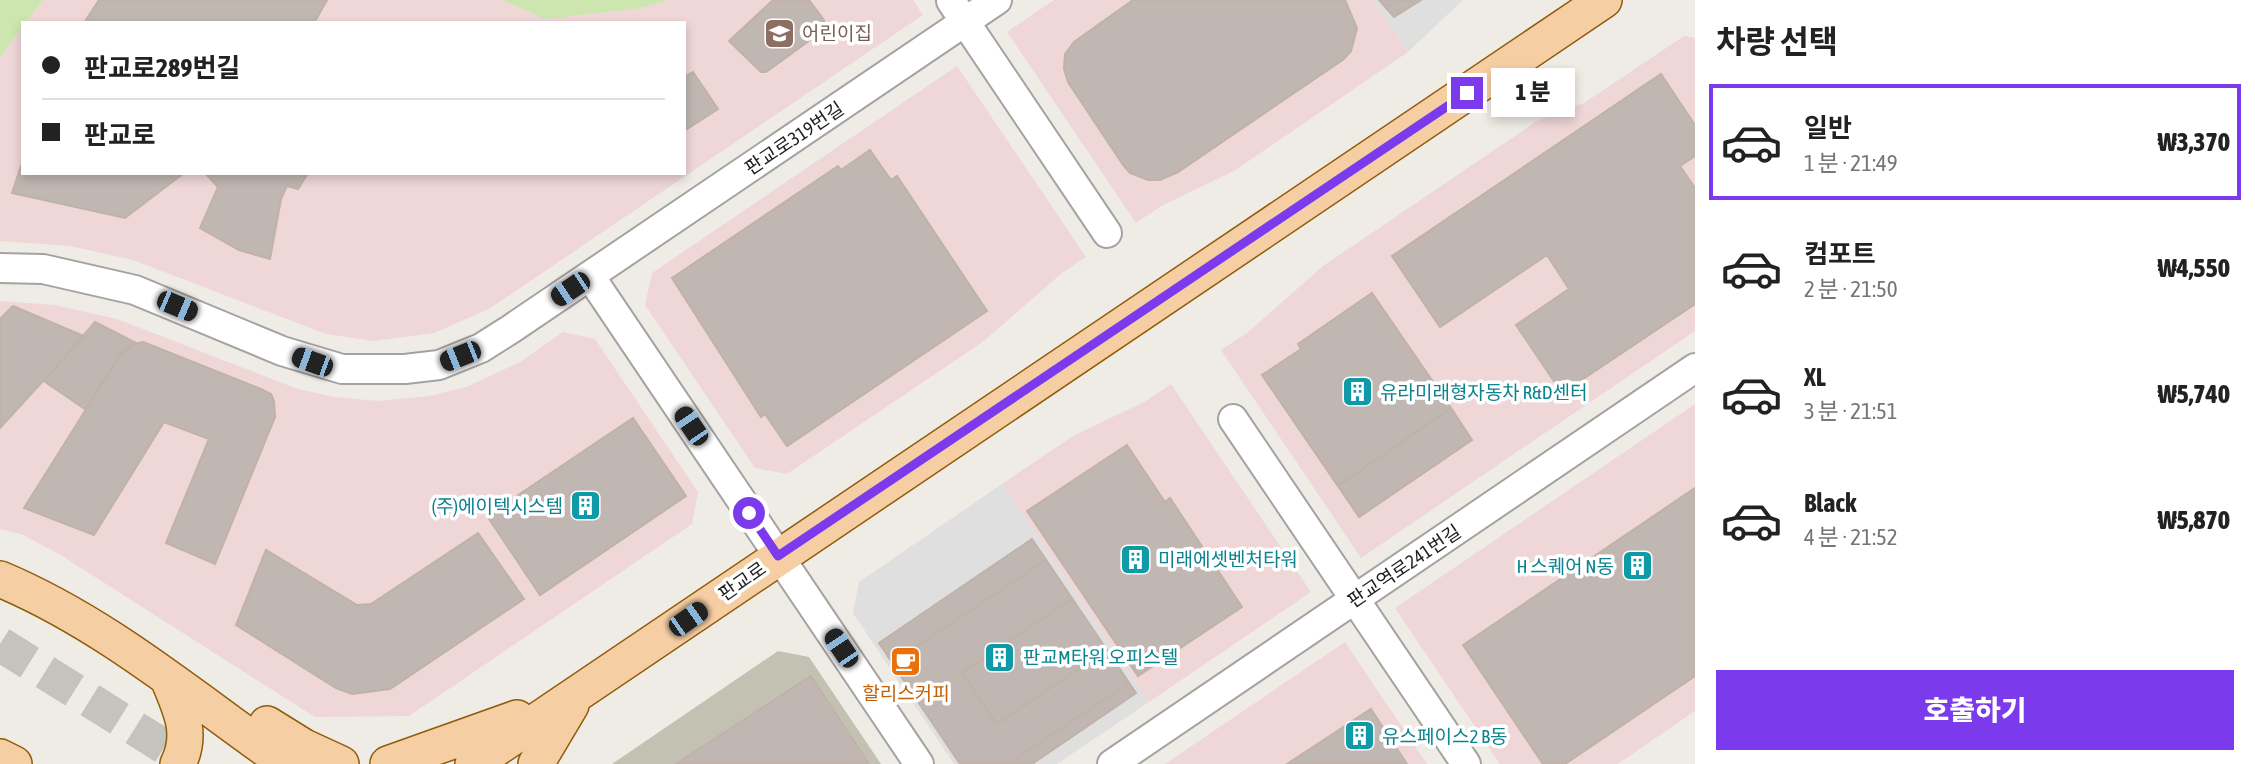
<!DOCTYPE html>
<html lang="ko">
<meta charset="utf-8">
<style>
:root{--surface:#fff;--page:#f6f6f6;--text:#222;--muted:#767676;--line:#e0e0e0;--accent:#7c3aed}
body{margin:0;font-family:"Asap Condensed","Noto Sans KR",sans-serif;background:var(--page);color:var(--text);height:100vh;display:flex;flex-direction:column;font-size:26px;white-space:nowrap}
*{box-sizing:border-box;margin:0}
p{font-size:23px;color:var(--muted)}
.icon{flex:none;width:38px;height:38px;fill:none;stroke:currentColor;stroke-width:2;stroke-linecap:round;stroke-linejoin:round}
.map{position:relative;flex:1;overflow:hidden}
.side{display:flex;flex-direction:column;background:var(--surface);width:560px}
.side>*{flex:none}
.top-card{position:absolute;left:21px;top:21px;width:665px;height:154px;border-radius:0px;box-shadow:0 4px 10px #0003;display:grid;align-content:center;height:154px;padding:0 21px;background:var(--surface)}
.end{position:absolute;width:32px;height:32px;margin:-16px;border:9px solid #7c3aed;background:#fff;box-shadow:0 0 0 4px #fff}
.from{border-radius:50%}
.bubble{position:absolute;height:49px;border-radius:0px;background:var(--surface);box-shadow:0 4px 10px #0003;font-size:23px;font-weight:800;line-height:49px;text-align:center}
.car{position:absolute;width:21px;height:42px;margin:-21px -10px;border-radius:9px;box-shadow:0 0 5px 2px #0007;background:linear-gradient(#222 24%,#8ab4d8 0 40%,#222 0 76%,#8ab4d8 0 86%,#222 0)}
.top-card b{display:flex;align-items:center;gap:24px;height:66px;font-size:26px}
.top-card b+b{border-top:2px solid var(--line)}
.top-card i{width:18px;height:18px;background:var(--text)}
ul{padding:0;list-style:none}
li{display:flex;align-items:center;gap:21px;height:116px;margin:0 14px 10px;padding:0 7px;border:4px solid transparent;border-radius:0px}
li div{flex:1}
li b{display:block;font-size:26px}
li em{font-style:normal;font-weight:800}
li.selected{border-color:var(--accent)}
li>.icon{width:63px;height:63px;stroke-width:1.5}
h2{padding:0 21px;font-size:32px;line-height:84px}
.button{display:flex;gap:14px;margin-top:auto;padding:14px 21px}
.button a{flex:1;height:80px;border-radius:0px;background:var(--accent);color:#fff;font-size:28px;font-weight:800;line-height:80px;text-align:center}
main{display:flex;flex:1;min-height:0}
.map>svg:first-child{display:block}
.commercial{fill:#efd6d7}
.construction{fill:#c3c2b2}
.grass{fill:#cde6af}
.parking{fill:#dfdfdf}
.building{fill:#c0b7b2;stroke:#c0b2a9;stroke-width:2}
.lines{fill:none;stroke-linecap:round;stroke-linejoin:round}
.major-tunnel{stroke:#c5c3be;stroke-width:35;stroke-dasharray:35 18;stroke-linecap:butt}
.minor-casing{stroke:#a3a3a3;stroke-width:32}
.major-casing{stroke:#915c09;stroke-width:38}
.minor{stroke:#fff;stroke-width:28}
.major{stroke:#f6cea4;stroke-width:35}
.route{stroke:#7c3aed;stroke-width:9}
.labels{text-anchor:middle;stroke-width:7;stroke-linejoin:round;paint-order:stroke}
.education-label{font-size:19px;fill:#785e54;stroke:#fff;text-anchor:start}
.street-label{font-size:19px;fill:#1f1f1f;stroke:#fff}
.culture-label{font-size:19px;fill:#0d838f;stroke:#fff;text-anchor:start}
.food-label{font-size:19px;fill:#c56008;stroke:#fff}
</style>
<main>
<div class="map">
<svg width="1695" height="764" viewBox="0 0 1695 764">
<rect width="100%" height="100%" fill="#efece6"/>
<path class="commercial" d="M 43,0 L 502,0 L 545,19 L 636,9 L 669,0 L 913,0 L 923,15 L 489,309 L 434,333 L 374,341 L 326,334 L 133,260 L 70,246 L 0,241 L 0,57 L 23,27 L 23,173 L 684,173 L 684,23 L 26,23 Z
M 1054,0 L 1373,0 L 1408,52 L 1234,171 L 1161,206 L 1136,223 L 1007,32 Z
M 1684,36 L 1695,38 L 1695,331 L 1361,558 L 1221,350 L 1247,333 L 1323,266 L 1537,121 L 1584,103 Z
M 957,66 L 1086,257 L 1062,273 L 984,341 L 787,474 L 755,468 L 645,305 L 652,273 Z
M 0,301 L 54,305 L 117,319 L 298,389 L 334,397 L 378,401 L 430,396 L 466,387 L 520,362 L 563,332 L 595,339 L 698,492 L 692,524 L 409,716 L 315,717 L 59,554 L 21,534 L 0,529 Z
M 1171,384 L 1311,592 L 1149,702 L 1002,484 L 1073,436 L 1146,401 Z
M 1695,404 L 1695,711 L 1618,764 L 1500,764 L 1395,608 Z
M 1345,642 L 1427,764 L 1165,764 Z"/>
<path class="construction" d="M 778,651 L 809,657 L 881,764 L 612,764 Z"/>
<path class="grass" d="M 0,0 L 43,0 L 0,57 Z
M 502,0 L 669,0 L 636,9 L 545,19 Z"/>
<path class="parking" d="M 1373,0 L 1463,0 L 1408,52 Z
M 1002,484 L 1149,702 L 1057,764 L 954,764 L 853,613 L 859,582 Z"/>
<path class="building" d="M 99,0 L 327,0 L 314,23 L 84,23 Z
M 773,0 L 809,0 L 824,20 L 824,30 L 766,72 L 761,72 L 729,41 Z
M 1133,0 L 1345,0 L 1357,28 L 1351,51 L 1344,59 L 1178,172 L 1160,180 L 1148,180 L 1130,173 L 1123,165 L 1068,82 L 1064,69 L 1065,54 L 1074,42 Z
M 1379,0 L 1421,0 L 1394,17 Z
M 693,72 L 718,109 L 684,131 L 684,77 Z
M 1661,74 L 1695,125 L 1695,156 L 1680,166 L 1695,188 L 1695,304 L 1562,393 L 1516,325 L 1569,289 L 1547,255 L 1440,327 L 1392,256 Z
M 870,150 L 891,180 L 897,176 L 987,311 L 787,446 L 765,414 L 761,417 L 672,278 L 838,166 L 841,170 Z
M 23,160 L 23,173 L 184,173 L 125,218 L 12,193 Z
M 205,173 L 308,173 L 298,189 L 287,186 L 281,199 L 270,259 L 239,250 L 200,228 L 218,187 Z
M 1372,293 L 1451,408 L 1338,486 L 1262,375 L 1301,349 L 1298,344 Z
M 13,306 L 84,336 L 0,428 L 0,319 Z
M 95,322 L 136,343 L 121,354 L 85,409 L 44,381 Z
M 143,342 L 261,389 L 271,394 L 274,401 L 275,417 L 215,564 L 166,543 L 209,439 L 164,422 L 94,535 L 24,508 L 121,354 L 131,345 Z
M 1451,408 L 1472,440 L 1359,517 L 1338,486 Z
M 633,418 L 686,496 L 540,595 L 487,516 Z
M 1127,445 L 1165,502 L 1170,498 L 1242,607 L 1138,676 L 1027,511 Z
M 1695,488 L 1695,676 L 1565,764 L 1543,764 L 1463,645 Z
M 478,533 L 524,599 L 390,689 L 352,694 L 336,688 L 236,625 L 266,550 L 357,605 L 371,604 Z
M 1032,539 L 1136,693 L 1032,764 L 960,764 L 879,643 Z
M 1046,560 L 1072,599 L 962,673 L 997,724 L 1107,650 L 1129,683 L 1008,764 L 960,764 L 892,663 Z
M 811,676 L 869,764 L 676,764 Z
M 1371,709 L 1407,764 L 1287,764 Z"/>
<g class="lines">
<path class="major-tunnel" d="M 0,644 L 192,764"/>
<defs>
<path id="minor" d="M 951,1 L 1107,233
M 0,268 L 43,269 L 135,290 L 282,351 L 342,369 L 405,369 L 439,365 L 481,348 L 511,329 L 997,0
M 590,276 L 919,764
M 1233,419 L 1466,764
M 1112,764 L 1695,368"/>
<path id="major" d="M 0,579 C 105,623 194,699 287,764
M 169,681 C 181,710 193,734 178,764
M 267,724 L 304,747 L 341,764
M 0,757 L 14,764
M 388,764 L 517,718
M 473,764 L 1604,0
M 536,764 L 571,705"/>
</defs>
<use href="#minor" class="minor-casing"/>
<use href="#major" class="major-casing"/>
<use href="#minor" class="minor"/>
<use href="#major" class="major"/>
</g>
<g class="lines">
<path class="route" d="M 749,513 L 778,556 L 1467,93"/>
</g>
<defs>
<symbol id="school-square" viewBox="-11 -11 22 22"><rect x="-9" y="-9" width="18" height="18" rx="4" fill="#8d6e63" stroke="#fff"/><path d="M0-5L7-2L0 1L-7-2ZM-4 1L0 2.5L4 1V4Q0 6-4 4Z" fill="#fff"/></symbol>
<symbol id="building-square" viewBox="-11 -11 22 22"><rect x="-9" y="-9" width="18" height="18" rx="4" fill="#0f9aa8" stroke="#fff"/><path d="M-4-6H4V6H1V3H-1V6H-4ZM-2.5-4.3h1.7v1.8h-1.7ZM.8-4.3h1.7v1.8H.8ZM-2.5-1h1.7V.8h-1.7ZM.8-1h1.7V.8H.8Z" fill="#fff"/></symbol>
<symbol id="cafe-square" viewBox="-11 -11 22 22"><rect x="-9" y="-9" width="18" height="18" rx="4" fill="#e8710a" stroke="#fff"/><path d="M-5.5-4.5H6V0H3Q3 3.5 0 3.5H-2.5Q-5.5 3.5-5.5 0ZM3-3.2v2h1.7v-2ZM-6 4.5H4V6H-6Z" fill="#fff"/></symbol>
</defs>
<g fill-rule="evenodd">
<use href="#school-square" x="762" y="16" width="35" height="35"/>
<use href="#building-square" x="1340" y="374" width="35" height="35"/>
<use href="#building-square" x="568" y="488" width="35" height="35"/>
<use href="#building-square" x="1118" y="542" width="35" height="35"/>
<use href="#building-square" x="1620" y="548" width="35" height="35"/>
<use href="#building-square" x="982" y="640" width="35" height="35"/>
<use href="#cafe-square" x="888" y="644" width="35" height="35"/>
<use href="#building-square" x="1342" y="718" width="35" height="35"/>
</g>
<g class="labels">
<g class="education-label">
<text x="802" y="40">어린이집</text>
</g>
<g class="street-label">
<text transform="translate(794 138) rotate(-34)" y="7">판교로319번길</text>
<text transform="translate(1404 566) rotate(-34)" y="7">판교역로241번길</text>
<text transform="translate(742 581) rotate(-35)" y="7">판교로</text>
</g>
<g class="culture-label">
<text x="1380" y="399">유라미래형자동차 R&amp;D센터</text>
<text x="563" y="513" text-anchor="end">(주)에이텍시스템</text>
<text x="1158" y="566">미래에셋벤처타워</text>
<text x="1614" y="573" text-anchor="end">H 스퀘어 N동</text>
<text x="1023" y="664">판교M타워 오피스텔</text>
<text x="1382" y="743">유스페이스2 B동</text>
</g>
<g class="food-label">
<text x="906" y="700">할리스커피</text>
</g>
</g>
</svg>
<i class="end from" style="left:749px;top:513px"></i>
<i class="end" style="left:1467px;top:93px"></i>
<div class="bubble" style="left:1491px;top:68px;width:84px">1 분</div>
<i class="car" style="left:570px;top:289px;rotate:236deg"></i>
<i class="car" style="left:177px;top:306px;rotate:113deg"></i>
<i class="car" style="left:460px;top:356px;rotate:248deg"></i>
<i class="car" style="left:312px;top:362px;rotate:290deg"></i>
<i class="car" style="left:691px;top:426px;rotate:326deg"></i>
<i class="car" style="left:688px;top:619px;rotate:55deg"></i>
<i class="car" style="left:841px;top:648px;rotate:326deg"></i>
<div class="top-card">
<b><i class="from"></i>판교로289번길</b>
<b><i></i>판교로</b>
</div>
</div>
<section class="side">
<h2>차량 선택</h2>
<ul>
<li class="selected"><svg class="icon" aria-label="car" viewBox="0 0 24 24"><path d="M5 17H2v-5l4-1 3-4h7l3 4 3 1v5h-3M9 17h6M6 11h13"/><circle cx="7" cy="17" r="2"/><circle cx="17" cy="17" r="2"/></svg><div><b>일반</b><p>1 분 · 21:49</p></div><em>₩3,370</em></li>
<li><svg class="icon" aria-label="car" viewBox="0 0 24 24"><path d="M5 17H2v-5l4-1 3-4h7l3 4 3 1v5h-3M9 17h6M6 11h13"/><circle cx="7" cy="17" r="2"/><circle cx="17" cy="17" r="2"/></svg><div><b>컴포트</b><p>2 분 · 21:50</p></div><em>₩4,550</em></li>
<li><svg class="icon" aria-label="car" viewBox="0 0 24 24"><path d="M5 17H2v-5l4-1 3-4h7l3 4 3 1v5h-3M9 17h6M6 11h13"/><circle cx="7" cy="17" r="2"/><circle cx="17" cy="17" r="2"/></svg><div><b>XL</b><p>3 분 · 21:51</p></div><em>₩5,740</em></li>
<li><svg class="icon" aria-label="car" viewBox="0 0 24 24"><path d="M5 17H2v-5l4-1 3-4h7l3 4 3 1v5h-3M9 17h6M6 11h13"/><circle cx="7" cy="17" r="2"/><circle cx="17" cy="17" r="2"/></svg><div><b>Black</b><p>4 분 · 21:52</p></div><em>₩5,870</em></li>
</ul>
<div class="button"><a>호출하기</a></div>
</section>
</main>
